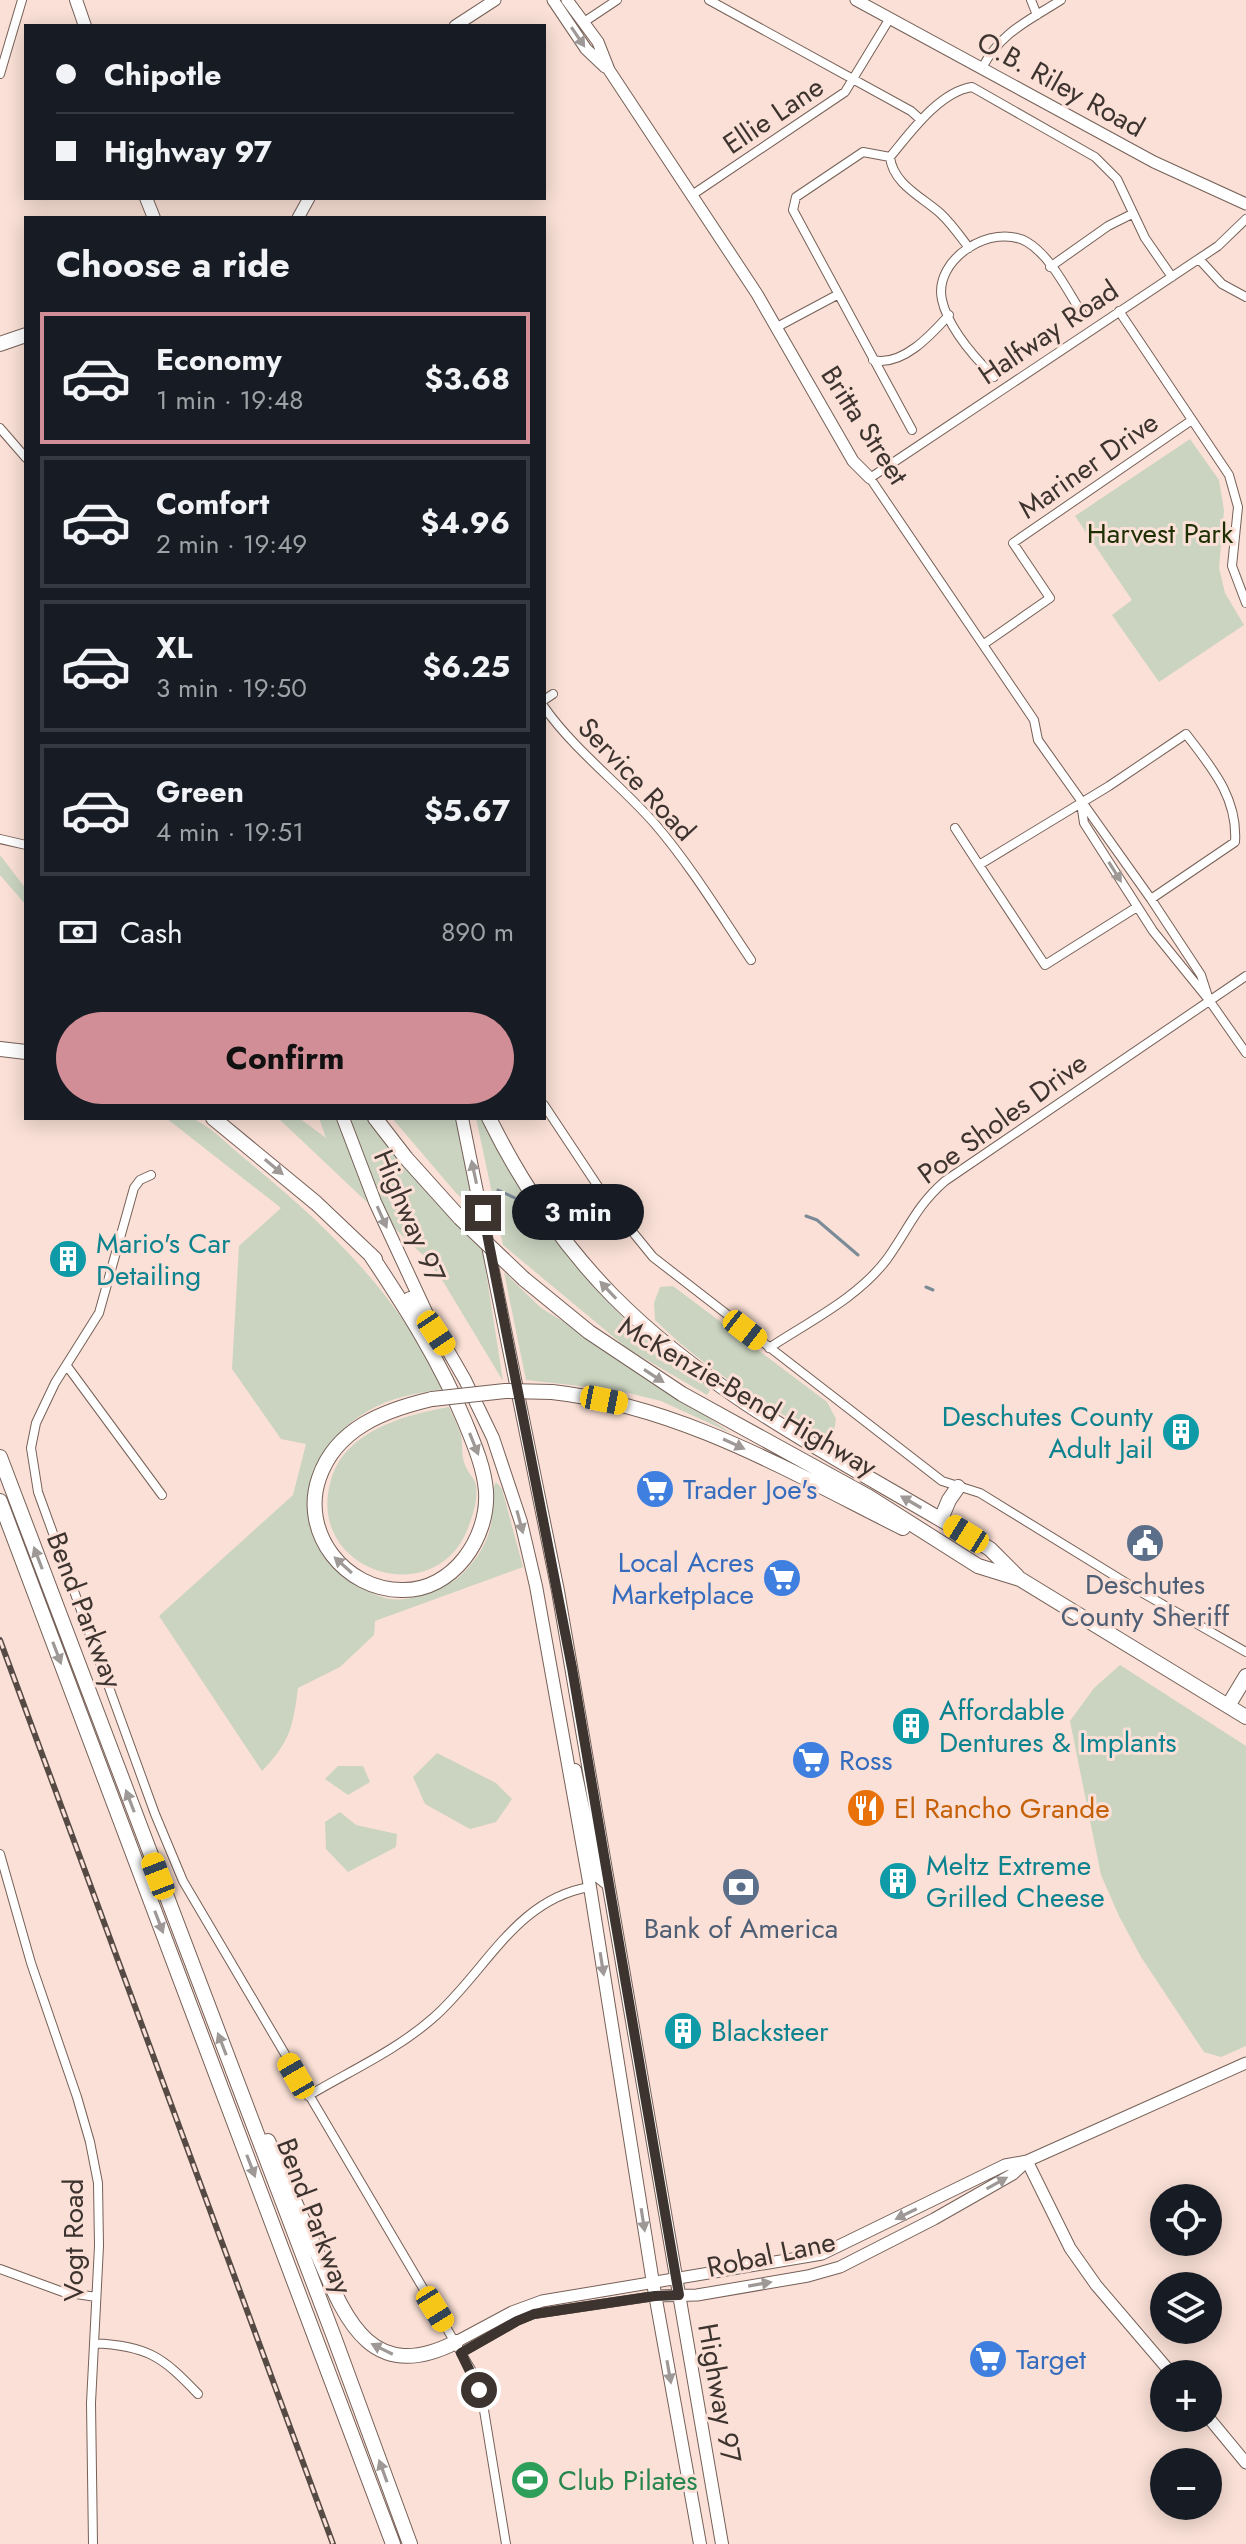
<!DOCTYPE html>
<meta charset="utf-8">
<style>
:root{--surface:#171b24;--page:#20242c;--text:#f1f3f6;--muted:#9ea1a6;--line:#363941;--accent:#d18e96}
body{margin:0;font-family:Jost,sans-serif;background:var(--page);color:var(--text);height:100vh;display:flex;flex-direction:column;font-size:30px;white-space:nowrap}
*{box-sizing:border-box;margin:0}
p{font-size:26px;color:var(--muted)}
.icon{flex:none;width:44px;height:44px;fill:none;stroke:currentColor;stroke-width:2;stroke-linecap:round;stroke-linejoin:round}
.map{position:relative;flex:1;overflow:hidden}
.details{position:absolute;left:24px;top:216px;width:522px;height:904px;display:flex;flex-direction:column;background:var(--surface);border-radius:0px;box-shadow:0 4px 20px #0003}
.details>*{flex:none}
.banner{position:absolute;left:24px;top:24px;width:522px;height:176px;border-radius:0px;box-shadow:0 4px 20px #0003;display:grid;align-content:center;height:176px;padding:0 32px;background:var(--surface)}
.controls{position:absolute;left:1150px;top:2184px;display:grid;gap:16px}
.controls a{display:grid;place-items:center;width:72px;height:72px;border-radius:50%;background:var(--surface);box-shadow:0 4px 20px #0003;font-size:40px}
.end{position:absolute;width:36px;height:36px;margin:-18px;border:10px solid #3d332f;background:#fff;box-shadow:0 0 0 4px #fff}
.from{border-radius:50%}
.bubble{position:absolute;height:56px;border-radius:28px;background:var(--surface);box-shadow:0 4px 20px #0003;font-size:26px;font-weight:700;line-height:56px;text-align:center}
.car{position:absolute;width:24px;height:48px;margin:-24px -12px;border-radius:10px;box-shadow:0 0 6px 2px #0007;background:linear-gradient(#f5c518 24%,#345 0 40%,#f5c518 0 76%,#345 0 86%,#f5c518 0)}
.banner b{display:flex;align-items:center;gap:28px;height:76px;font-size:30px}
.banner b+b{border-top:2px solid var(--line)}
.banner i{width:20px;height:20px;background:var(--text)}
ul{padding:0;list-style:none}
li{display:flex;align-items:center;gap:24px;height:132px;margin:0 16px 12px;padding:0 16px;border:4px solid var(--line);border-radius:0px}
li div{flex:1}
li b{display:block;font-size:30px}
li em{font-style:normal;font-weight:700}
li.on{border-color:var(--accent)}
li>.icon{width:72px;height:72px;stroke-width:1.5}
h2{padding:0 32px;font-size:36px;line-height:96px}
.pay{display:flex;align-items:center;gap:20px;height:88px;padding:0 32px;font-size:30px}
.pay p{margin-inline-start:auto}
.cta{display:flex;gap:16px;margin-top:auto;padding:16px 32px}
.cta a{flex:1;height:92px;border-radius:48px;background:var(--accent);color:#111;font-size:32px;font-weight:700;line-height:92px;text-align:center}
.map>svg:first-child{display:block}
.green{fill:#cbd4c1}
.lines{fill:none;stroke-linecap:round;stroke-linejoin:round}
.stream{stroke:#7b8a97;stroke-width:3}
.street-casing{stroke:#766057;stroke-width:10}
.secondary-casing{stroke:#766057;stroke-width:13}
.primary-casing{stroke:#766057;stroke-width:14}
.highway-casing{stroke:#766057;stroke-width:16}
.street{stroke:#fff;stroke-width:8}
.secondary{stroke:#fff;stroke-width:11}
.primary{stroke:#fff;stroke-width:12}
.highway{stroke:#fff;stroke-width:14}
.rail-casing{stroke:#564a45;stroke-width:6}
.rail{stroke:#fae0d6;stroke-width:3;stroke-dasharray:9;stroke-linecap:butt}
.highway-bridge-casing{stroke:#766057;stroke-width:16;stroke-linecap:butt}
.highway-bridge{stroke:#fff;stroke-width:14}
.oneway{fill:#9e9997}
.route{stroke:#3d332f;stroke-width:10}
.labels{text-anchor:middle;stroke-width:6;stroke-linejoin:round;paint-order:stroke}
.street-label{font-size:28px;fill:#3d332f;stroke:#fae0d6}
.park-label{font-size:28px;fill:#1e3003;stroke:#fae0d6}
.culture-label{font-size:28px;fill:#0d838f;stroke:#fae0d6;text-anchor:start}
.shop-label{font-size:28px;fill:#366cbe;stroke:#fae0d6;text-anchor:start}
.service-label{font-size:28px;fill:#4e5e75;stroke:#fae0d6}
.food-label{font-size:28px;fill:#c56008;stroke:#fae0d6;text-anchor:start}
.leisure-label{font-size:28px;fill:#27864d;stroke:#fae0d6;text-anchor:start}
</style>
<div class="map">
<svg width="1246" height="2544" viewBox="0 0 1246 2544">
<rect width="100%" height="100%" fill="#fae0d6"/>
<path class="green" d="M 1190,439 L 1219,480 L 1224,510 L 1219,568 L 1225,593 L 1244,625 L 1159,682 L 1112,615 L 1132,600 L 1075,516 Z
M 0,855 L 26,889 L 26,905 L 0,875 Z
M 166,1118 C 175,1118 189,1116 196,1120 C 215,1130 232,1149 249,1162 C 329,1228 398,1294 443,1389 C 418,1393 391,1397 368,1411 C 300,1450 285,1531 350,1579 C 379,1600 395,1606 429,1592 C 441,1587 456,1582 465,1571 C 478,1558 488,1541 491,1524 C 494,1510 489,1495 496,1482 L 502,1489 L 523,1567 L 375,1621 L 374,1635 L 340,1667 L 298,1688 C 293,1727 290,1742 262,1771 L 159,1616 L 293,1495 L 306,1444 L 281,1439 L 232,1369 L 239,1246 L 281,1208 Z
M 278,1118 L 299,1118 L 326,1138 L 319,1118 L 369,1118 L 481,1240 L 503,1381 L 444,1283 L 426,1258 Z
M 392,1118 L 459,1118 L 475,1210 L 456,1193 Z
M 476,1118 L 484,1118 C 523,1182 559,1249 611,1305 C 638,1335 672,1358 704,1383 L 710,1390 L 707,1395 L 628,1349 L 503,1245 Z
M 504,1272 L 541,1308 L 600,1344 L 731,1433 L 661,1401 L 616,1390 L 526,1380 Z
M 673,1286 L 827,1402 L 836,1419 L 832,1444 C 770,1407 706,1371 655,1320 L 654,1303 L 660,1287 Z
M 449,1407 C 453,1416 458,1426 461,1435 C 463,1445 461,1455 465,1465 C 467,1472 475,1478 476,1486 C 478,1501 473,1514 468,1528 C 436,1613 304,1572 331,1480 C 345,1431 404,1415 449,1407 Z
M 1120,1665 L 1246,1746 L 1246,2046 L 1221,2057 L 1204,2052 L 1141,1957 L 1119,1916 L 1101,1875 L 1070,1721 L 1094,1688 Z
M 437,1753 L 496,1783 L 512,1799 L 496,1822 L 470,1829 L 425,1804 L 413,1777 Z
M 338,1766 L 363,1766 L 370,1782 L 348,1795 L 325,1779 Z
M 340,1812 L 356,1825 L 397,1834 L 396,1847 L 348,1872 L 326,1849 L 325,1822 Z"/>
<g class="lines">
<path class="stream" d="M 498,1190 L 517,1199
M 806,1216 L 817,1220 L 858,1255
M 926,1287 L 933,1290"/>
<defs>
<path id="street" d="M 709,0 L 911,111 L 921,120
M 1031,0 L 1037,15
M 584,22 L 617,0
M 982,68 C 1001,32 1028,21 1061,0
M 0,74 L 22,0
M 890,157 L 863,152 L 796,197 L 793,210 L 912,430
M 692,195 L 845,92 L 890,18
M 969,248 C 960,236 951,223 940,213 C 922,197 893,184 890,157 C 910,133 939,92 972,87 L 1095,157 L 1117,179 L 1145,238 L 1172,277
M 1199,259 L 1222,284 L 1246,297
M 1050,267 L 1108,226 L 1132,214
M 1119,311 L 1229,475 L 1238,507 L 1232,566 L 1246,603
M 777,327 L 837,295
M 873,360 C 902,367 931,335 949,315
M 994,377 C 975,358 948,327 942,300 C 933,259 992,222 1027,242 C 1051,256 1068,292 1083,315
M 0,428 L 26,458
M 984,644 L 1050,598 L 1013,543 L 1192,420
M 544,700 L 553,694
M 544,707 C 576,752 619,783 655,824 C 691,866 720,914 751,960
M 1081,803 L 1084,823 L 1153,931 L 1209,1000 L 1246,1053
M 955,828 L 979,865
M 0,839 L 26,845
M 1137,907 L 1045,965 L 979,865 L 1109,786 L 1186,734 C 1212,768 1238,798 1235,842 L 1151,899
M 1209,1000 L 1201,975 L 1151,899 L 1038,740 L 1034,720 L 870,478 L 1218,246 L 1246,219
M 544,1105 L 609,1203 L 653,1257 L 942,1481 L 980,1493 L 1141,1592 L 1246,1652
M 151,1175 L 140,1180 L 134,1188 L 99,1313 L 55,1383 L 36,1423 L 31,1448 L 38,1492 L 155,1814 L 183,1881 L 473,2373 L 483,2404 L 506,2544
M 769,1348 C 808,1322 858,1298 887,1259 C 908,1230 916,1206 945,1181 L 1246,976
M 67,1366 L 162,1495
M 0,1854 L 31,1963 L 77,2097 L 90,2142 L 98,2183 L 99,2246 L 91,2403 L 93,2544
M 308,2096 C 350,2071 397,2050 433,2018 C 485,1973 515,1899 590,1887
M 0,2269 L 63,2292 L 96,2297
M 94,2343 C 147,2346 162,2356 198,2394
M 461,2353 L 517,2321 L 534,2314 L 655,2296"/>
<path id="secondary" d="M 553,0 L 586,49 L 605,67
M 567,0 L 598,42 L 609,70 L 757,294 L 853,461 L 870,478
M 856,0 L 1154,162 L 1246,204
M 455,26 L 495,0
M 298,218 L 309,198
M 1027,2161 L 1070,2248 L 1096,2285 L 1172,2374
M 655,2296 L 697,2295 L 808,2276 L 840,2267 L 934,2219 L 1013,2174 L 1027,2161 L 1246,2063
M 456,2342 L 512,2312 L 542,2301 L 822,2254 L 1005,2165 L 1027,2161
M 1208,2417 L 1246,2463"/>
<path id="primary" d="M 76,0 L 85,26
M 146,198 L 154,218
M 343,1118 L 375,1202 L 427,1314
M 462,1118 L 558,1591 L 722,2544
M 442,1340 L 465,1380 L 493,1438 L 521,1522 L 536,1586 L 590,1887 L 653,2283 L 700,2544
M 575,1770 L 597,1875 L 608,1884"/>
<path id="highway" d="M 0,344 L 26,335
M 0,1049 L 26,1052
M 213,1118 L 316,1203 L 375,1259
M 375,1118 L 406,1158 L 460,1218
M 489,1118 C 521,1183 563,1245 613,1296 C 721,1405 862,1470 990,1549 L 1017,1576
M 370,1254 C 406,1308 440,1361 465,1422 C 474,1444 484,1467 486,1491 C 489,1538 453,1591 402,1590 C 345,1590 300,1533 319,1478 C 336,1428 385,1410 432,1399
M 524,1279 L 589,1332 L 682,1394 L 869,1497 L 978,1566 L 1020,1579 L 1246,1717
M 410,1299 L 446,1348
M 552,1392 C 680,1406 789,1471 903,1528
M 0,1457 L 334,2337 L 410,2544
M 0,1501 L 393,2544
M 941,1519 L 949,1500 L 958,1487
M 1228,1706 L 1246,1676
M 268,2141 C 284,2177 299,2212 315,2248 C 344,2315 368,2387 456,2342"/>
</defs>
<use href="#street" class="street-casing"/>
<use href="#secondary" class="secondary-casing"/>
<use href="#primary" class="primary-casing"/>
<use href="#highway" class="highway-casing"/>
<use href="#street" class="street"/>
<use href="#secondary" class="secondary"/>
<use href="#primary" class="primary"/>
<use href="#highway" class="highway"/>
<defs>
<path id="rail" d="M 0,1640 L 333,2544"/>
</defs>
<use href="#rail" class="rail-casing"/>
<use href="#rail" class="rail"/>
<defs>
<path id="highway-bridge" d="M 460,1218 L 524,1279
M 432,1399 L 505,1391 L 552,1392"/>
</defs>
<use href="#highway-bridge" class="highway-bridge-casing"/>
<use href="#highway-bridge" class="highway-bridge"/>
</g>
<defs><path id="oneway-solid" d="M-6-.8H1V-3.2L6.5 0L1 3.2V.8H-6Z" transform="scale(2)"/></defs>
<g class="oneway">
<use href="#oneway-solid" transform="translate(578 37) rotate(56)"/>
<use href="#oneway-solid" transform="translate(1115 872) rotate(58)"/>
<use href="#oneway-solid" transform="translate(274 1167) rotate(40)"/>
<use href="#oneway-solid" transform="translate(474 1172) rotate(-102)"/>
<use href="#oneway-solid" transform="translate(382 1217) rotate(66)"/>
<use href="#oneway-solid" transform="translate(608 1290) rotate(-133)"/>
<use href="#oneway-solid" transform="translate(654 1376) rotate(33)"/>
<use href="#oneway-solid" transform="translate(474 1444) rotate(68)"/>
<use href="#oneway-solid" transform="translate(734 1444) rotate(25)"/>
<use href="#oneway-solid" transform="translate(911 1502) rotate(-150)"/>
<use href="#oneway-solid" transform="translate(520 1522) rotate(75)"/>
<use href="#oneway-solid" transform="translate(38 1558) rotate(-111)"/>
<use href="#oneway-solid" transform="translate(343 1565) rotate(-138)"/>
<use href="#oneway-solid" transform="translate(57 1653) rotate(69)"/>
<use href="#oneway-solid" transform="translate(130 1801) rotate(-111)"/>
<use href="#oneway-solid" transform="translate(159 1922) rotate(69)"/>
<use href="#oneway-solid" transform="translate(602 1964) rotate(81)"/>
<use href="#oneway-solid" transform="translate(222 2044) rotate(-111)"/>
<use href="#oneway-solid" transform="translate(251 2166) rotate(69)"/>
<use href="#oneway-solid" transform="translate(997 2183) rotate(-29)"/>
<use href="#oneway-solid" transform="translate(906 2214) rotate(154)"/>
<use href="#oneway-solid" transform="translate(643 2220) rotate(81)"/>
<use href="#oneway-solid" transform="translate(760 2284) rotate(-10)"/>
<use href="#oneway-solid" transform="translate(382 2349) rotate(-154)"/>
<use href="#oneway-solid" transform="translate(669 2372) rotate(80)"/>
<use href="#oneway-solid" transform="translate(383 2471) rotate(-110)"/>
</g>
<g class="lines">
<path class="route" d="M 479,2390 L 461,2353 L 517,2321 L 534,2314 L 655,2296 L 679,2295 L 572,1668 L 483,1213"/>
</g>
<defs>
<symbol id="building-disc" viewBox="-11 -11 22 22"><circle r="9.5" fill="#0f9aa8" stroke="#fae0d6"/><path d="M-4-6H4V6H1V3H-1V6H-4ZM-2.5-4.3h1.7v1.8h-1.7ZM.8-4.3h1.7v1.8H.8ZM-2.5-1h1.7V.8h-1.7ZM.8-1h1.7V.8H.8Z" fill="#fff"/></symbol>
<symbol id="supermarket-disc" viewBox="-11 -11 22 22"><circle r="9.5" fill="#3f7fe0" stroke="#fae0d6"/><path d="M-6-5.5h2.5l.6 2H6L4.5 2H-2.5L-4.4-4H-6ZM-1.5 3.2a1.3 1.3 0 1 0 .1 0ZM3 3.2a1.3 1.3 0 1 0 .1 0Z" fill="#fff"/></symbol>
<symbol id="civic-disc" viewBox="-11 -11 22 22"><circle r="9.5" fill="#5c6f8a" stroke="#fae0d6"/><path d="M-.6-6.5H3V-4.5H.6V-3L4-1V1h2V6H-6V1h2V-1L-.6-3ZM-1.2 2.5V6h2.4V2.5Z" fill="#fff"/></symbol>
<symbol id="restaurant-disc" viewBox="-11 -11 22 22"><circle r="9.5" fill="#e8710a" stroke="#fae0d6"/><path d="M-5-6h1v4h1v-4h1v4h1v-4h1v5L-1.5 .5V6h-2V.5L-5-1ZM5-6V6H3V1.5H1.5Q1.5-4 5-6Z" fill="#fff"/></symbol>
<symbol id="bank-disc" viewBox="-11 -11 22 22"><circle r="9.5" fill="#5c6f8a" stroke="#fae0d6"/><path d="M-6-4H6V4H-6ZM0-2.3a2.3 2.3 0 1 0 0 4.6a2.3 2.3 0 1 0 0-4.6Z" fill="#fff"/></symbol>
<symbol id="stadium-disc" viewBox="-11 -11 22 22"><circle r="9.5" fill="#2e9e5b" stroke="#fae0d6"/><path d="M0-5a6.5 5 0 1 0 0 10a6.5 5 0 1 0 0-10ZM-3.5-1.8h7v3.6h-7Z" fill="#fff"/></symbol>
</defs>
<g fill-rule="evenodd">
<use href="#building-disc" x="46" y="1237" width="44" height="44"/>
<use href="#building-disc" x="1159" y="1410" width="44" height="44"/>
<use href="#supermarket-disc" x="633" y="1467" width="44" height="44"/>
<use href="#civic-disc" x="1123" y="1521" width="44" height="44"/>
<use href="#supermarket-disc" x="760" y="1556" width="44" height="44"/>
<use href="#building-disc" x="889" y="1704" width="44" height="44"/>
<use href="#supermarket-disc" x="789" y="1738" width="44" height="44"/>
<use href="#restaurant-disc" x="844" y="1786" width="44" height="44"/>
<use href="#building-disc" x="876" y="1859" width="44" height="44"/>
<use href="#bank-disc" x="719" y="1865" width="44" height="44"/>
<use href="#building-disc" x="661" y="2009" width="44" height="44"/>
<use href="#supermarket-disc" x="966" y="2337" width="44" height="44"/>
<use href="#stadium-disc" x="508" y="2458" width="44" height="44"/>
</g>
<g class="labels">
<g class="street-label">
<text transform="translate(1061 84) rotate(29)" y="10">O.B. Riley Road</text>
<text transform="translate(773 115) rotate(-34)" y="10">Ellie Lane</text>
<text transform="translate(1048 332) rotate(-34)" y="10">Halfway Road</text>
<text transform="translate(865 425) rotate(57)" y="10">Britta Street</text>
<text transform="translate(1088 465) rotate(-35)" y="10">Mariner Drive</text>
<text transform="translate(637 779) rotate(47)" y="10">Service Road</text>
<text transform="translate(1002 1118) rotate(-36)" y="10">Poe Sholes Drive</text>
<text transform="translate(410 1216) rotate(67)" y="10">Highway 97</text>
<text transform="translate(748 1396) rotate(30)" y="10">McKenzie-Bend Highway</text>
<text transform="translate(85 1610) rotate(69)" y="10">Bend Parkway</text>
<text transform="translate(315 2216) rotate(69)" y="10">Bend Parkway</text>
<text transform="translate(73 2240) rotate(-90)" y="10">Vogt Road</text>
<text transform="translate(771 2254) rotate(-12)" y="10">Robal Lane</text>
<text transform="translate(720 2393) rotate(80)" y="10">Highway 97</text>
</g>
<g class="park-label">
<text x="1160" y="543">Harvest Park</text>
</g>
<g class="culture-label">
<text x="96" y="1253">Mario's Car<tspan x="96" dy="32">Detailing</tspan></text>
<text x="1153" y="1426" text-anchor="end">Deschutes County<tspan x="1153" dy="32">Adult Jail</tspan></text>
<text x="939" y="1720">Affordable<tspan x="939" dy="32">Dentures &amp; Implants</tspan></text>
<text x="926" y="1875">Meltz Extreme<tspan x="926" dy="32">Grilled Cheese</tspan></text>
<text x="711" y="2041">Blacksteer</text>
</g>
<g class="shop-label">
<text x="683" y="1499">Trader Joe's</text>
<text x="754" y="1572" text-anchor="end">Local Acres<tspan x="754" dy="32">Marketplace</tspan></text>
<text x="839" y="1770">Ross</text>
<text x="1016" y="2369">Target</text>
</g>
<g class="service-label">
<text x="1145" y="1594">Deschutes<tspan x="1145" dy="32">County Sheriff</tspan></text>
<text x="741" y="1938">Bank of America</text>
</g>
<g class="food-label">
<text x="894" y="1818">El Rancho Grande</text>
</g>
<g class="leisure-label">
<text x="558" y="2490">Club Pilates</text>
</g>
</g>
</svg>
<div class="controls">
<a><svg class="icon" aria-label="locate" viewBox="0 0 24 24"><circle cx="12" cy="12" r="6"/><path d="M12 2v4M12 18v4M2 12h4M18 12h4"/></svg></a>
<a><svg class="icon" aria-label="layers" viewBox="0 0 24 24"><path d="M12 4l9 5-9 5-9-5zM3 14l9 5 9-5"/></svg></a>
<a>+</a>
<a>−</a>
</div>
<i class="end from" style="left:479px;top:2390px"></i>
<i class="end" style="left:483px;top:1213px"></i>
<div class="bubble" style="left:512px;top:1184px;width:132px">3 min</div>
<i class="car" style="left:745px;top:1330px;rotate:128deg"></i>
<i class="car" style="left:436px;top:1333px;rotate:146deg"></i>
<i class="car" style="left:604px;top:1400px;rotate:101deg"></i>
<i class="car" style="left:966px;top:1534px;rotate:302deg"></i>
<i class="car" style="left:158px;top:1876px;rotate:339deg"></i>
<i class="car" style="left:296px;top:2076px;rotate:330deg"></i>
<i class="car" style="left:435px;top:2309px;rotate:148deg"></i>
<div class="banner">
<b><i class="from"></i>Chipotle</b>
<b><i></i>Highway 97</b>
</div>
<section class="details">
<h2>Choose a ride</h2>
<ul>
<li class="on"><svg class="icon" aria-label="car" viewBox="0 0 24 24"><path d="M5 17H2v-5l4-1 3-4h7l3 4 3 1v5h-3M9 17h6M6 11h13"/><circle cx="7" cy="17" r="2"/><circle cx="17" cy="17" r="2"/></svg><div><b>Economy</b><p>1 min · 19:48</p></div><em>$3.68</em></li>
<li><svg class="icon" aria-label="car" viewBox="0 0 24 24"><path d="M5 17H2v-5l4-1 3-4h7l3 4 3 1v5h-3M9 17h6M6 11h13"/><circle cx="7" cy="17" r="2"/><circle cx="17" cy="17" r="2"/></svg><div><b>Comfort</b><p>2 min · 19:49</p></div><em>$4.96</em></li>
<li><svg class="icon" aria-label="car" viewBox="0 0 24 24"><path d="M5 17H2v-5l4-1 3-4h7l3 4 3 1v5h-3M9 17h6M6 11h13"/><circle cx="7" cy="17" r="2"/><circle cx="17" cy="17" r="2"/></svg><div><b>XL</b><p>3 min · 19:50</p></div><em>$6.25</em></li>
<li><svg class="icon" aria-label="car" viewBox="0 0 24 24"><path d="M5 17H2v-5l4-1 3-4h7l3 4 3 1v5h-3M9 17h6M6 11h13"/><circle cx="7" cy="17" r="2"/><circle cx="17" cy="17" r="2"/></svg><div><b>Green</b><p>4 min · 19:51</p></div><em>$5.67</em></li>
</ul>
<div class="pay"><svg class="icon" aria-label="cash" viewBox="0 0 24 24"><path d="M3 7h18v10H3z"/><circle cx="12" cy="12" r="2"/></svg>Cash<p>890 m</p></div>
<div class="cta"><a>Confirm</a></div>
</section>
</div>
